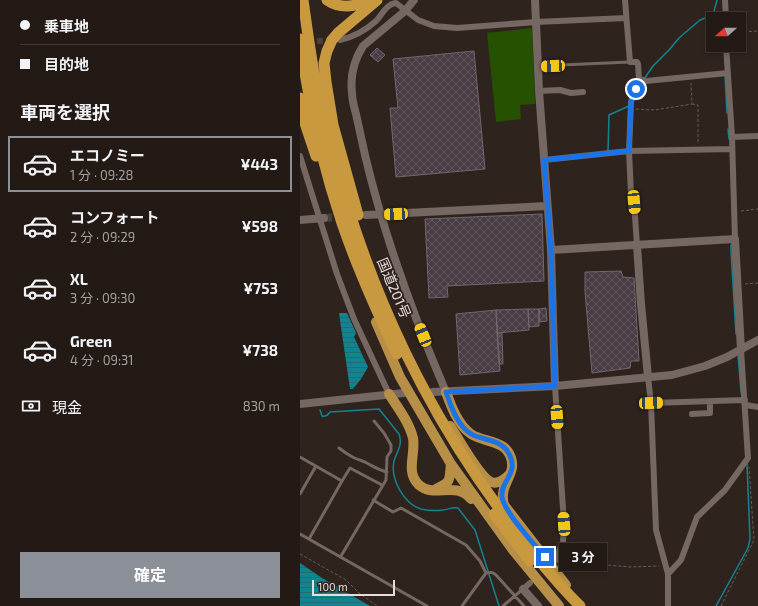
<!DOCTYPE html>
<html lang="ja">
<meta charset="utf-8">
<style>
:root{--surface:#231a16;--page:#2b231f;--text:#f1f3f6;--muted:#a3a1a1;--line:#403835;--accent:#8c9099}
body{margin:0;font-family:"Exo 2","Noto Sans JP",sans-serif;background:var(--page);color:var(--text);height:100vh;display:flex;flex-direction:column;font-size:15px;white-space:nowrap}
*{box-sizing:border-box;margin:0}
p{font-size:13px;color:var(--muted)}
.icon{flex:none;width:22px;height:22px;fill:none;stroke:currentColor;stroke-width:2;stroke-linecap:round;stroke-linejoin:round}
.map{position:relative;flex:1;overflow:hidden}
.panel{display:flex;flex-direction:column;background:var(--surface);width:300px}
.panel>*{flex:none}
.top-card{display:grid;align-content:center;height:88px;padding:0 20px;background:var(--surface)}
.needle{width:26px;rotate:249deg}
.controls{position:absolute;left:406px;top:12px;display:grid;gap:8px}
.controls a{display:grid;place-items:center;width:40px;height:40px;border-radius:0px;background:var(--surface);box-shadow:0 2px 6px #0003,0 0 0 1px var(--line);font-size:20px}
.scale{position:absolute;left:12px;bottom:10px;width:83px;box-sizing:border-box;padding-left:4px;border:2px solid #e6deda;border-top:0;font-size:11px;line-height:14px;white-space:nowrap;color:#e6deda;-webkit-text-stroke:3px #2f231e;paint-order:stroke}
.end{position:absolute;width:18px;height:18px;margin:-9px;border:5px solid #1a73e8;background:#fff;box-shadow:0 0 0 2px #fff}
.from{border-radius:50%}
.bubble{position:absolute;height:28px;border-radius:0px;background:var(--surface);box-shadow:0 2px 6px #0003,0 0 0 1px var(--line);font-size:13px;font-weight:700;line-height:28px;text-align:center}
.car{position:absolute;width:12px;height:24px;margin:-12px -6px;border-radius:5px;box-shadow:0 0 3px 1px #0007;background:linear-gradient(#f5c518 24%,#345 0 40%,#f5c518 0 76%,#345 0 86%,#f5c518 0)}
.top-card b{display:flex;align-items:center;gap:14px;height:38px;font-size:15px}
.top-card b+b{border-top:1px solid var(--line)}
.top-card i{width:10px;height:10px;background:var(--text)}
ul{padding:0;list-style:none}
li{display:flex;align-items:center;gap:12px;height:56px;margin:0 8px 6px;padding:0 12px;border:2px solid transparent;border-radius:0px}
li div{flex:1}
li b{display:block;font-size:15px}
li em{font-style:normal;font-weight:700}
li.on{border-color:var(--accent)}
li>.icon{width:36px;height:36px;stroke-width:1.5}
h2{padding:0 20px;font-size:18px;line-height:48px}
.pay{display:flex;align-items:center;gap:10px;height:44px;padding:0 20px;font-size:15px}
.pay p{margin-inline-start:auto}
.action{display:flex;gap:8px;margin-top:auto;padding:8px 20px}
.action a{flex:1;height:46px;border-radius:0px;background:var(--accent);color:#fff;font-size:16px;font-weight:700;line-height:46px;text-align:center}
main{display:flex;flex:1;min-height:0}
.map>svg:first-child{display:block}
.park{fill:#255100}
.water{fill:url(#water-rules)}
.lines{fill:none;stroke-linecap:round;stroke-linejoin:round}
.stream{stroke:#108590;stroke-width:1.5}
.building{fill:url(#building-cross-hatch);stroke:#73666e}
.minor-tunnel{stroke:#4a3f3a;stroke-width:6;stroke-dasharray:6 3;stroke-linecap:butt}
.tertiary-tunnel{stroke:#4a3f3a;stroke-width:8;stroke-dasharray:8 4;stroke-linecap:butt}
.path{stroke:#685d59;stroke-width:1;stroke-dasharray:3 2;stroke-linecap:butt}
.service{stroke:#756761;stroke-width:3}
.minor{stroke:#756761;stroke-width:6}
.tertiary{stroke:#756761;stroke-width:8}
.trunk{stroke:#b88f46;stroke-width:10}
.motorway{stroke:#c9993f;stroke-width:11}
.route{stroke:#1a73e8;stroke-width:5}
.labels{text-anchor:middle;stroke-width:3.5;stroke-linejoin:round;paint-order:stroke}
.street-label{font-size:14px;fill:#e6deda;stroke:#2f231e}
</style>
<main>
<section class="panel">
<div class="top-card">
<b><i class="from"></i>乗車地</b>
<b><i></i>目的地</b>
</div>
<h2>車両を選択</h2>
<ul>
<li class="on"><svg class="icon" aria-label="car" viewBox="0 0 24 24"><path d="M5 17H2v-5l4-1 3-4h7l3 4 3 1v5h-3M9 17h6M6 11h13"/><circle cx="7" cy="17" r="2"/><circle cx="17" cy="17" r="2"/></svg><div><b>エコノミー</b><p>1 分 · 09:28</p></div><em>¥443</em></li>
<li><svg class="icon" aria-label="car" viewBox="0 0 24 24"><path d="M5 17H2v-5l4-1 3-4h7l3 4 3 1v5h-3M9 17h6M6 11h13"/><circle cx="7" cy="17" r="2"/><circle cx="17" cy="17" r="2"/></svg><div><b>コンフォート</b><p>2 分 · 09:29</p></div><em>¥598</em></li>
<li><svg class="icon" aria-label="car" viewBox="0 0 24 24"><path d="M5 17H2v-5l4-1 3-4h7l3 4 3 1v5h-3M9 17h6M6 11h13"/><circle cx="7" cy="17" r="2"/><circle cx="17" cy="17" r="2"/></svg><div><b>XL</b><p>3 分 · 09:30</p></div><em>¥753</em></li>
<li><svg class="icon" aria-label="car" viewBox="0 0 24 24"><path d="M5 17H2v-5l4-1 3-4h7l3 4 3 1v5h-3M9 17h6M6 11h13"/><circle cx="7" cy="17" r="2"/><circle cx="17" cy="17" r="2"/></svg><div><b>Green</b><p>4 分 · 09:31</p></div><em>¥738</em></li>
</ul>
<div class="pay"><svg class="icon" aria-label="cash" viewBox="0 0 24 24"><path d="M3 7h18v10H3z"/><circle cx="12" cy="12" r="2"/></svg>現金<p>830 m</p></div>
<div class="action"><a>確定</a></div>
</section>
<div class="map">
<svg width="458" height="606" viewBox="0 0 458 606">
<defs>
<pattern id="water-rules" width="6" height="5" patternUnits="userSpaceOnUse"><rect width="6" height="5" fill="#108590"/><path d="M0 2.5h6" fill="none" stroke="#256b70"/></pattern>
<pattern id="building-cross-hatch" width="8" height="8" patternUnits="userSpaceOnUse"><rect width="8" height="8" fill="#483d44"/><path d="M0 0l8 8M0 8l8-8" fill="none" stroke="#62595e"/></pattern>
</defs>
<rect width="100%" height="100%" fill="#2f231e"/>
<path class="park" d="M 232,28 L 235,104 L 220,105 L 221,119 L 196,122 L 187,33 Z"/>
<path class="water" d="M 39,313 L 47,313 L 56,333 L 54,337 L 68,367 L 61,379 L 53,389 L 50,389 Z
M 0,563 L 22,578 L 70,606 L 0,606 Z"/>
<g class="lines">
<path class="stream" d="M 425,75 L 427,113
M 344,79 L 353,66 L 369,50 L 379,38 L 400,20 L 413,15 L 417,0
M 337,94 L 342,83
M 428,129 L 429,139
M 308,151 L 309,115 L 329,106
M 431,245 L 431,251 L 436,334
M 438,354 L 441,392
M 20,410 L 22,416 C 26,417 28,415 30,412 L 79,409 L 99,434 C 103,445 97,451 94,461 C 90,479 104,504 121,509 C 129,511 135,511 143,510 C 149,509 153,507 158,508 L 175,530 L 199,606
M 416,606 L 448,548 L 450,539 L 447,464"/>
</g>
<path class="building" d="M 77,48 L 85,55 L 78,62 L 70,55 Z
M 174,51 L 185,169 L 96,177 L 90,108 L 98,108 L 93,59 Z
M 242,214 L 244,281 L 147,286 L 148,297 L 129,298 L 125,219 Z
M 321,271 L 323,277 L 334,278 L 339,361 L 331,361 L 330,368 L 292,373 L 285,292 L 285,272 Z
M 246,308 L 247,321 L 239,322 L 239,309 Z
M 228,309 L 229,330 L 197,333 L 196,310 Z
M 228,309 L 239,309 L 239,326 L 229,327 Z
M 196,310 L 200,371 L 160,375 L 156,314 Z
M 197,333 L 202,333 L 203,364 L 199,364 Z"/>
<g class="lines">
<path class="minor-tunnel" d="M 8,42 L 33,40"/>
<path class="tertiary-tunnel" d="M 24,218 L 45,217"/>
<path class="path" d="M 439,32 L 458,31
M 392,104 L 398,105 L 398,144
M 336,109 L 355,110 L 392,104 L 391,83
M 441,211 L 458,209
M 445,284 L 458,283
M 0,554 L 46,580 L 59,593 L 77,606
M 261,562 L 265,567 L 294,564 L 331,567 L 359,566
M 421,606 L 454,540 L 449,467"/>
<path class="service" d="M 238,66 L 330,62
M 39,448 C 49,456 54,458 65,462 C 73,466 78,470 87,472
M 0,457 L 42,481 L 50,468 L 82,485
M 0,494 L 16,466
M 73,500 L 93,512 L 101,508 L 166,545 L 180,561 L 186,573
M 0,534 L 127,606
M 9,539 L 42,481
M 41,556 L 86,480 L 87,457 L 91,451 L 91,445 L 84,433 L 74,421
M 162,606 L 186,573 C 191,572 193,572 196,575 L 224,606
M 203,606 L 223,589"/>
<path class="minor" d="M 325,0 L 330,62 L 337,62 L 338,64 L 339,79 L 331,102 L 329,151 L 331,194 L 334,202 L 337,245
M 425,0 L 426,19
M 40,40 C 53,37 66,30 76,21 C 82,15 86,4 96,3 L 118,20 L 134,26 L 157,28 L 236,22 L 326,18
M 426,45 L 432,137 L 435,239
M 339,79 L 346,81 L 428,73
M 239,91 L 260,90 L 271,93 L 283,92
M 432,137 L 458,136
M 0,156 L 37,274 L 54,319 L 89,394
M 244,160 L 329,151 L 432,149
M 348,377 L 351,403 L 356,530 L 368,574 L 368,606
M 255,386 L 264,524 L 263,542 L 255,561
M 351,403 L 445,400
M 446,405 L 458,407
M 392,414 L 410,413 L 410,401
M 368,574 L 381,560 L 397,517 L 425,490 L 448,458 L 441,350
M 223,589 L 230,583"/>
<path class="tertiary" d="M 114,0 L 105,11 L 63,46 C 54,60 50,76 52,93 C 52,100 54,107 56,114 C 59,128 62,141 65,155 C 84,236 113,315 146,392
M 235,0 L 239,91 L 251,250 L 255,386
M 66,215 L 247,206
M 0,220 L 24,218
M 337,245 L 341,304 L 348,377
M 251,250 L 435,239 L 441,350
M 133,392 L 255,386 L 372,375 L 405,366 L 427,357 L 458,340
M 0,404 L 104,393
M 223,589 L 238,606"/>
<path class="trunk" d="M 76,322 L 100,377 L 151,464 L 213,550 L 259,606
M 146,392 C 151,406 158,425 171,434 C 184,443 205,439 211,458 C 217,475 198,484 204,505 L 266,585
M 89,394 C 98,408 109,422 113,438 C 116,454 105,472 119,485 C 135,499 156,480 171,499
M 150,426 C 158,437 179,477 191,482 C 198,485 205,479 210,474
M 136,489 C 152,482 149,480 151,464"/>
<path class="motorway" d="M 3,0 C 9,42 14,83 24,124 C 27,136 31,148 34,160 C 71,296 128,417 214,528 C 234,555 256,582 280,606
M 27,0 C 40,9 55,7 67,0
M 0,39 C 8,101 22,163 42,223 C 57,267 77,312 97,354
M 0,98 L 4,120 L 16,156
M 58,215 L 33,125 L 26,82 L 24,63 L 27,51 L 32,40 L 38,33 L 77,0
M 194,514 L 230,561"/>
</g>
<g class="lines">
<path class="route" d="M 245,557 C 235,545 204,512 202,497 C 200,480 221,473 208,452 C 201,440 184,440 173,435 C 158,428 151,406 146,392 L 255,386 L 251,250 L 244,160 L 329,151 L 331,102 L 336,89"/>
</g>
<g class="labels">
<g class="street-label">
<text transform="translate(94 288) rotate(67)" y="5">国道201号</text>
</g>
</g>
</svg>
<div class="controls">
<a><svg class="needle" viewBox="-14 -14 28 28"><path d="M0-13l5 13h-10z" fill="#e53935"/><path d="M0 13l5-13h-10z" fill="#a3a1a1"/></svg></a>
</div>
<div class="scale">100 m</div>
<i class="end from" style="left:336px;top:89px"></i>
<i class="end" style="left:245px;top:557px"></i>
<div class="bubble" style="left:259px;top:543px;width:48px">3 分</div>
<i class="car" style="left:253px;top:66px;rotate:267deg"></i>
<i class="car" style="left:334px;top:202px;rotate:175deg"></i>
<i class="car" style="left:96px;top:214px;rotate:267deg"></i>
<i class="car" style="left:123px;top:335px;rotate:338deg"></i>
<i class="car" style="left:351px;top:403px;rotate:88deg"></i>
<i class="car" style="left:257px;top:417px;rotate:176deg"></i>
<i class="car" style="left:264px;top:524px;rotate:356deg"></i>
</div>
</main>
